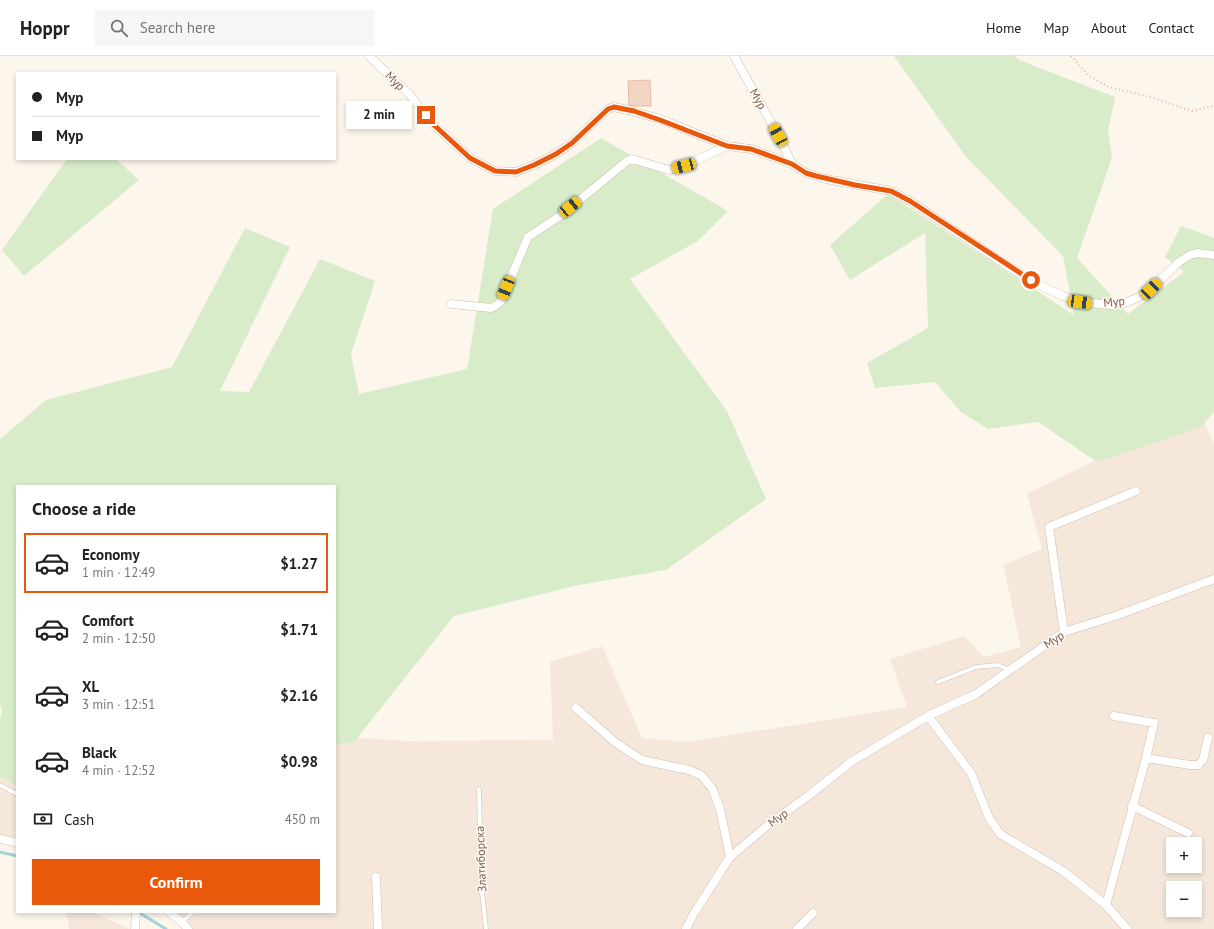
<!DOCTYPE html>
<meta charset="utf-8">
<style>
:root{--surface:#fff;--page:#f6f6f6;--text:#222;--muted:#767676;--line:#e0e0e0;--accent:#ea580c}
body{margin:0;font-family:"PT Sans",sans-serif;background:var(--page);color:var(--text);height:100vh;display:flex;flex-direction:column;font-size:15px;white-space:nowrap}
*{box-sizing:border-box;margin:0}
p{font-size:13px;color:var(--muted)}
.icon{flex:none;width:22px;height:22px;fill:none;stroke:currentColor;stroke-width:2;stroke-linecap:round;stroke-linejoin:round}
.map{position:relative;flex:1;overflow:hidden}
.panel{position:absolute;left:16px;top:429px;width:320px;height:428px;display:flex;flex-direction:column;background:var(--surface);border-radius:0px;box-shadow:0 2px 6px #0003}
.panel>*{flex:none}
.top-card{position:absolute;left:16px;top:16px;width:320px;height:88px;border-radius:0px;box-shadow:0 2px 6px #0003;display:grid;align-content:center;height:88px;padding:0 16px;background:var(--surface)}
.fabs{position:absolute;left:1166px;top:781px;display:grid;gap:8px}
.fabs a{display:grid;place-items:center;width:36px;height:36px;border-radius:0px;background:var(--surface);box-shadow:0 2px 6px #0003;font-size:20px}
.end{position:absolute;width:18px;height:18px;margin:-9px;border:5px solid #ea580c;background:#fff;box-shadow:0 0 0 2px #fff}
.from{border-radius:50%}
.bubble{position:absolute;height:28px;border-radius:0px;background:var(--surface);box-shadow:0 2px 6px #0003;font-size:13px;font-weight:700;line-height:28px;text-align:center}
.car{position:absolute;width:12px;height:24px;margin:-12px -6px;border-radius:5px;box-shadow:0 0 3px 1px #0007;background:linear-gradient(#f5c518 24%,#345 0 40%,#f5c518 0 76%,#345 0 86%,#f5c518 0)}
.top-card b{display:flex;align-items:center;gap:14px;height:38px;font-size:15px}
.top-card b+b{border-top:1px solid var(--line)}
.top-card i{width:10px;height:10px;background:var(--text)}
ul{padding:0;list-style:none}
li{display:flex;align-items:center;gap:12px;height:60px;margin:0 8px 6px;padding:0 8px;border:2px solid transparent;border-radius:0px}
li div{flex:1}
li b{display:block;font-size:15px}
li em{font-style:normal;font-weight:700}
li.active{border-color:var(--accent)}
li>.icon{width:36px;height:36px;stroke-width:1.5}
h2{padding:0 16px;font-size:18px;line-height:48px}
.pay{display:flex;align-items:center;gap:10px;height:44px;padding:0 16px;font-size:15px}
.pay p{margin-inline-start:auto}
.primary-button{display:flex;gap:8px;margin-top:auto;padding:8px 16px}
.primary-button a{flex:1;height:46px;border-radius:0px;background:var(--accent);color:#fff;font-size:16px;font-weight:700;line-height:46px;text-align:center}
header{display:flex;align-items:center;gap:24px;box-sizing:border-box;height:56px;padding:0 20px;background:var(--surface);border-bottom:1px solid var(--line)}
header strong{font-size:19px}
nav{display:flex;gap:22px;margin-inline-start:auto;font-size:14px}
.search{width:280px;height:36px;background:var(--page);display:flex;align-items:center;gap:10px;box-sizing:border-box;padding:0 14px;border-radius:0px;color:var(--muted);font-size:15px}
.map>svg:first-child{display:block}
.residential{fill:#f5e8da;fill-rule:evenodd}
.green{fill:#d8ecc9}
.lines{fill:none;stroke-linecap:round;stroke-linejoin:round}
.stream{stroke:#a5d3da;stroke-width:3}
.building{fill:#f3d5c3;stroke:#e6bba3}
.lane-casing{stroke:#d1beb0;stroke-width:5}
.street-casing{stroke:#d1beb0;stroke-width:9}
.path{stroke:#d9b8a5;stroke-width:2;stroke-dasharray:1 3;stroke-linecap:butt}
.lane{stroke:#fff;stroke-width:4}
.street{stroke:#fff;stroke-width:8}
.route{stroke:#ea580c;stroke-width:5}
.labels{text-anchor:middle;stroke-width:3;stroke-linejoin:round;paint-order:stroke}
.street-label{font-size:12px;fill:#7a5c4d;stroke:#fffaf3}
</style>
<header>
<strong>Hoppr</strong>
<div class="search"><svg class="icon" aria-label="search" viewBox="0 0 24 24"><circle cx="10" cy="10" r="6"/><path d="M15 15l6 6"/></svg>Search here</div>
<nav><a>Home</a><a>Map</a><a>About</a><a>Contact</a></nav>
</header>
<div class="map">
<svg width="1214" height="873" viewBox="0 0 1214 873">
<rect width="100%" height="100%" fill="#fdf6ec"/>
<path class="residential" d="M 1205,367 L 1214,388 L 1214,873 L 183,873 L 174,856 L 335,856 L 335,684 L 358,682 L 407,685 L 553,684 L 550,606 L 602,590 L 642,682 L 688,686 L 907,651 L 890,603 L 964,580 L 984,601 L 1021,591 L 1003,509 L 1042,493 L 1027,438 L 1100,402 ZM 1173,788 L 1195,788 L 1195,810 L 1173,810 ZM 1173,832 L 1195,832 L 1195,854 L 1173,854 Z
M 0,715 L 17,724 L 17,782 L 0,779 Z
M 67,856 L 93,856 L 129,873 L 69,873 Z"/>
<path class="green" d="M 894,0 L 1015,0 L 1019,4 L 1115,41 L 1108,75 L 1112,102 L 1077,202 L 1128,258 L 1184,216 L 1165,201 L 1181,170 L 1214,182 L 1214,356 L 1201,371 L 1097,406 L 1038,366 L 988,373 L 961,356 L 935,326 L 875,332 L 867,307 L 928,272 L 925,177 L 850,224 L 830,189 L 888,138 L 1074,259 L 1063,200 L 967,102 Z
M 601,82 L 728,155 L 698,185 L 630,223 L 727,355 L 766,443 L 666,514 L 579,529 L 454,560 L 354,686 L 335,688 L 335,430 L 17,430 L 17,730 L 0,721 L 0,663 L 2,656 L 0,648 L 0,383 L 46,344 L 172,311 L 245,172 L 290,191 L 220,335 L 249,336 L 320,203 L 375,225 L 351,298 L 359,338 L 467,313 L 493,153 Z
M 67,103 L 116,103 L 139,124 L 24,220 L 2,194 Z"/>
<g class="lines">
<path class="stream" d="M 0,796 L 17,800
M 138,856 L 166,873"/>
</g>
<path class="building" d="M 650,24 L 651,50 L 635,50 L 629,49 L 628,25 Z"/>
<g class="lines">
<defs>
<path id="lane" d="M 938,626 L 976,611 L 998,609 L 1010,614
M 0,729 L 17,738
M 479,733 L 481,827 L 486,873
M 182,866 L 193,856"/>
<path id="street" d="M 369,0 L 409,38 L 434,69 L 470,102 L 495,115 L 516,116 L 534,109 L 556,98 L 572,87 L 608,53 L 614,51 L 628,54 L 660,63 L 727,90 L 751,93 L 792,108 L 806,117 L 826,123 L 891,135 L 910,145 L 1006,209 L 1043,231 L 1063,240 L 1080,246 L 1112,249 L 1124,247 L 1137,242 L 1151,233 L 1179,206 L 1190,199 L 1197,197 L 1214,199
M 734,0 L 778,79 L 792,108
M 451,248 L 491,252 L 497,249 L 501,245 L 528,181 L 560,160 L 627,105 L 632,103 L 669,114 L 684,110 L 727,90
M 1064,576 L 1049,471 L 1136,435
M 576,652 L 616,687 L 642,704 L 689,714 L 701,719 L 712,732 L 720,753 L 730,801
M 928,660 L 971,717 L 989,762 L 1000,778 L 1063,815 L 1106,849 L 1127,873
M 1146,702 L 1190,709 L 1198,709 L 1203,704 L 1208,682
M 1132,750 L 1188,777
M 0,783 L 17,787
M 376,821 L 378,873
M 1106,849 L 1146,702 L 1154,667 L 1114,660
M 169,856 L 182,866 L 188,873
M 135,873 L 136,856
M 686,873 L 693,859 L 730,801 L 768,769 L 808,740 L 851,706 L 928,660 L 976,638 L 1064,576 L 1118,559 L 1214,523
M 797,873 L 813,857"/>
</defs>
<use href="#lane" class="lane-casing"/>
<use href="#street" class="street-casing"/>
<path class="path" d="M 1071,0 L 1089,20 L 1109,31 L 1150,41 L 1192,55 L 1214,50"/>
<use href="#lane" class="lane"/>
<use href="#street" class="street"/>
</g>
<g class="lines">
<path class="route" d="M 426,59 L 434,69 L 470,102 L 495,115 L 516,116 L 534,109 L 556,98 L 572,87 L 608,53 L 614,51 L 634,55 L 660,64 L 727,90 L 751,93 L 792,108 L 806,117 L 816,120 L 855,129 L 891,135 L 910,145 L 1031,224"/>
</g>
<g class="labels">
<g class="street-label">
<text transform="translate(395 25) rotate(44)" y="4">Мур</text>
<text transform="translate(758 43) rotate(61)" y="4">Мур</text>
<text transform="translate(1114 246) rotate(-6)" y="4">Мур</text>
<text transform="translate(1054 584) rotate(-33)" y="4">Мур</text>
<text transform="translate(778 762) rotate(-36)" y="4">Мур</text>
<text transform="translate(481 803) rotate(-92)" y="4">Златиборска</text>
</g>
</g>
</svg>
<div class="fabs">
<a>+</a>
<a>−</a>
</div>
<i class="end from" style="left:1031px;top:224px"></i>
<i class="end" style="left:426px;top:59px"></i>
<div class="bubble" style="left:346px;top:45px;width:66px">2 min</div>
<i class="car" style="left:778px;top:79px;rotate:331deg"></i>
<i class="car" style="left:684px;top:110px;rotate:255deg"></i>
<i class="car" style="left:570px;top:151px;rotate:51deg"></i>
<i class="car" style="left:506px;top:232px;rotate:202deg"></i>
<i class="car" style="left:1151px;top:233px;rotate:46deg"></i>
<i class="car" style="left:1080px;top:246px;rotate:98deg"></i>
<div class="top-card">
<b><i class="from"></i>Мур</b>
<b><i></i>Мур</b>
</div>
<section class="panel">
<h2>Choose a ride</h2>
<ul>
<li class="active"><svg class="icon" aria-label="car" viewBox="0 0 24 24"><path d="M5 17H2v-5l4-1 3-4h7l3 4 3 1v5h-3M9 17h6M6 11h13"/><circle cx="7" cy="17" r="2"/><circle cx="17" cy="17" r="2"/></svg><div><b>Economy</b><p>1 min · 12:49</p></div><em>$1.27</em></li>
<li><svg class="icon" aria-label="car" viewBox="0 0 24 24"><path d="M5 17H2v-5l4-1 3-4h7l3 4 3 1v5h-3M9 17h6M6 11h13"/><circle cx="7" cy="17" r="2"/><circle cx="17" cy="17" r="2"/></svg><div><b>Comfort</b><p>2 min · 12:50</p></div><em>$1.71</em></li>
<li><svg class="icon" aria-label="car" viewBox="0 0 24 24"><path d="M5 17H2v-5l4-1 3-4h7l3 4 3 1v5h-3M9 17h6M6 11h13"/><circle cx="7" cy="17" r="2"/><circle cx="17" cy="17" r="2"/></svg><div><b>XL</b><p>3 min · 12:51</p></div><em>$2.16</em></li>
<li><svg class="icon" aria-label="car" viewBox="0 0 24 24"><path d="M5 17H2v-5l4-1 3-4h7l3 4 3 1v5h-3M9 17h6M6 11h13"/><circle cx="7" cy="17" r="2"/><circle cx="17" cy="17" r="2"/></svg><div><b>Black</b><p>4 min · 12:52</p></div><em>$0.98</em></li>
</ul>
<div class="pay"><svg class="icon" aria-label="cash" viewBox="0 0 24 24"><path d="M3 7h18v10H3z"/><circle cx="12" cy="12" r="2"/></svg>Cash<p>450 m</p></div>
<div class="primary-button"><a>Confirm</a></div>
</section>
</div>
